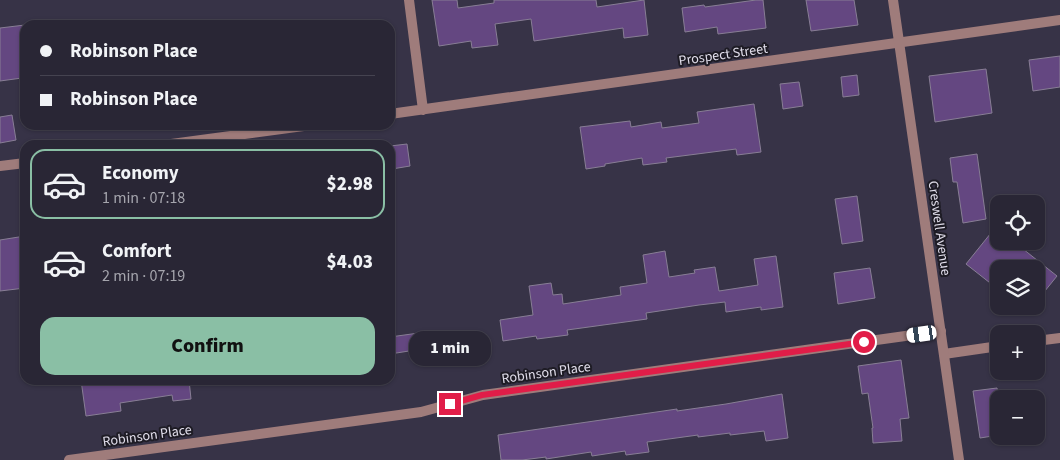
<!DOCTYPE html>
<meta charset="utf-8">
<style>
:root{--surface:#292635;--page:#353241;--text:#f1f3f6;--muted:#a5a5ad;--line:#454350;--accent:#8abfa5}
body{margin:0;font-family:"Source Sans 3",sans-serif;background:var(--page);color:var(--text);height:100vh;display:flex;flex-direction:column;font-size:19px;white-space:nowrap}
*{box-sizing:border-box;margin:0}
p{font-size:16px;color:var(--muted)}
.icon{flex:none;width:28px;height:28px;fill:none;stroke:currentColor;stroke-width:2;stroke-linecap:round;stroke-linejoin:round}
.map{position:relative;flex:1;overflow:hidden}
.details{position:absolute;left:20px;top:140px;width:375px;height:245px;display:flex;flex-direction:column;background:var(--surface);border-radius:15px;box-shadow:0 1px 4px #0004,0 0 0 1px var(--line)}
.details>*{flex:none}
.guide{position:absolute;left:20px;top:20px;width:375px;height:110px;border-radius:15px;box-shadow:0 1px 4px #0004,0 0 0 1px var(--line);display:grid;align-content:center;height:110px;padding:0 20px;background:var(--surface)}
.tools{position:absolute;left:990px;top:195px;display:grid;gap:10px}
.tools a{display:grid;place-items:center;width:55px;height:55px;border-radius:10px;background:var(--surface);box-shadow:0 1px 4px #0004,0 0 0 1px var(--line);font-size:25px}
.end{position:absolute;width:22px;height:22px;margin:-11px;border:6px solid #e11d48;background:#fff;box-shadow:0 0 0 2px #fff}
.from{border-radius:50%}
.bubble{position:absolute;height:35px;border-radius:15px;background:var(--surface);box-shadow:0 1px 4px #0004,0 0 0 1px var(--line);font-size:16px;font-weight:800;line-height:35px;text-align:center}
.car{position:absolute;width:15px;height:30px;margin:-15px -8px;border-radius:6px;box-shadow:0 0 4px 1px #0007;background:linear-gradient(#fff 24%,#345 0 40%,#fff 0 76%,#345 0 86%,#fff 0)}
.guide b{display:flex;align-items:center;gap:18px;height:48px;font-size:19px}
.guide b+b{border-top:1px solid var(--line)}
.guide i{width:12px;height:12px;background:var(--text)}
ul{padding:9px 0 0;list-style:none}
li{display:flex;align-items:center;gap:15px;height:70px;margin:0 10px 8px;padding:0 10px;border:2px solid transparent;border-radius:15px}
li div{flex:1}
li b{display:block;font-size:19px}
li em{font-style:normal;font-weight:800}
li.on{border-color:var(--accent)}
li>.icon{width:45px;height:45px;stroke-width:1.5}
.primary-button{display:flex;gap:10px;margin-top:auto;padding:10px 20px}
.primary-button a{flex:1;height:58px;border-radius:15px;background:var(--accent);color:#111;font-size:20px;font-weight:800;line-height:58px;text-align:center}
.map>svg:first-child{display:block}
.building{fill:#644781;stroke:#887e95}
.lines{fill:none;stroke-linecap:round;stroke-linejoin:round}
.minor{stroke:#9f7c7b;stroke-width:10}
.tertiary{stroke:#9f7c7b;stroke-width:10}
.route{stroke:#e11d48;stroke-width:6}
.labels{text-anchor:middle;stroke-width:4;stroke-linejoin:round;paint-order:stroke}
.street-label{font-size:14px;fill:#e0ddea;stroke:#1e1c25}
</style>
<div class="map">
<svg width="1060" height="460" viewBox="0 0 1060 460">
<rect width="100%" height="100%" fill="#373347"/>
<path class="building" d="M 432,0 L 457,0 L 458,8 L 494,3 L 494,0 L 596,0 L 597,7 L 644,0 L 648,35 L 624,38 L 623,28 L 534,41 L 531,19 L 495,24 L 498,45 L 472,48 L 471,41 L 439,46 Z
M 756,0 L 763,0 L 766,28 L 718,34 L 717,27 L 685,32 L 682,8 L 704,5 L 705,7 Z
M 806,0 L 854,0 L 858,25 L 811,31 Z
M 25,25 L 25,68 L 21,69 L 22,78 L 0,81 L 0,28 Z
M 1060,56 L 1060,87 L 1033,91 L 1029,60 Z
M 986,69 L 992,113 L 935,122 L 929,76 Z
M 857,75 L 859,95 L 843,97 L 841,77 Z
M 799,82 L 803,106 L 783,109 L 780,84 Z
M 754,104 L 761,152 L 737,155 L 736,149 L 666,158 L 667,162 L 643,165 L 642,158 L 605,164 L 605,166 L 586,169 L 580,127 L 630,121 L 631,127 L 661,122 L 662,128 L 699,123 L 697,112 Z
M 12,115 L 16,140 L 0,143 L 0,117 Z
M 407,144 L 410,166 L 392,169 L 390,146 Z
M 977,154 L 986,219 L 963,223 L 957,182 L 953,182 L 950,158 Z
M 857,196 L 863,241 L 842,244 L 835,199 Z
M 999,223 L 999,241 L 1013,241 L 1057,276 L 1036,302 L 1036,269 L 999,269 L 999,290 L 966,264 Z
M 25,236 L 25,288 L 0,291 L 0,240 Z
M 665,251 L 669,277 L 695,273 L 694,270 L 715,267 L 719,291 L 758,285 L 754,259 L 776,256 L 783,307 L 761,310 L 761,307 L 726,312 L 725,302 L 699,305 L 646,313 L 647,319 L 567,330 L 568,335 L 537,339 L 536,336 L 503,341 L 500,320 L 533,315 L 529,286 L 551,283 L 553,295 L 562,294 L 563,304 L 621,295 L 620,287 L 647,283 L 643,255 Z
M 870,268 L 875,298 L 838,304 L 834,273 Z
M 426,332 L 428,348 L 390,354 L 390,337 Z
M 901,360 L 909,418 L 900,419 L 902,441 L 873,443 L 872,428 L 873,428 L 868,393 L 862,394 L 858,366 Z
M 81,380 L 189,380 L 191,399 L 173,401 L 172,395 L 120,403 L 121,411 L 86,416 Z
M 997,388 L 999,400 L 999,435 L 980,438 L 973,391 Z
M 782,394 L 788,438 L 766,441 L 764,431 L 730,435 L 730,433 L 698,437 L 698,435 L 647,442 L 649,452 L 626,455 L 625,451 L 592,456 L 591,452 L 546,459 L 546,457 L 522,460 L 501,460 L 498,435 L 677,409 L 677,411 L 726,404 Z"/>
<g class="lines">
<path class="minor" d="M 409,0 L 423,110
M 390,114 L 1060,20
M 164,145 L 311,125
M 0,166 L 25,163
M 1036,341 L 1060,338
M 944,354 L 999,346
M 69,460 L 421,412 L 483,395 L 941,331"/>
<path class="tertiary" d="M 893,0 L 959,460"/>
</g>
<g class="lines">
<path class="route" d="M 450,404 L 482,395 L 864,342"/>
</g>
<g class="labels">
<g class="street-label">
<text transform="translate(723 54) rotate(-8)" y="5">Prospect Street</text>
<text transform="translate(940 228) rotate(82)" y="5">Creswell Avenue</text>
<text transform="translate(546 372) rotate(-8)" y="5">Robinson Place</text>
<text transform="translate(147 435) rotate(-8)" y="5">Robinson Place</text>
</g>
</g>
</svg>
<div class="tools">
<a><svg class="icon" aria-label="locate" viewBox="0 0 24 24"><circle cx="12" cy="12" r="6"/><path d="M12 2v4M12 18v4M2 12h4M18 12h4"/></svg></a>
<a><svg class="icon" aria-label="layers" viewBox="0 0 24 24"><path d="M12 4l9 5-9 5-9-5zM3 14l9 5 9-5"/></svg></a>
<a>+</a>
<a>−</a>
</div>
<i class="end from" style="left:864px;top:342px"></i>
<i class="end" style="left:450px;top:404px"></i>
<div class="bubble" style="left:409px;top:331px;width:82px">1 min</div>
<i class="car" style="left:922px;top:334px;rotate:262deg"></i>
<div class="guide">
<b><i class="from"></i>Robinson Place</b>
<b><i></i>Robinson Place</b>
</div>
<section class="details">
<ul>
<li class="on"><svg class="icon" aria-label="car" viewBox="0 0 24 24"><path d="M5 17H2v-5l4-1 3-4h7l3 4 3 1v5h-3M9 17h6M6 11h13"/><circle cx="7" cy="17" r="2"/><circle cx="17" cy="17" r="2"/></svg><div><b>Economy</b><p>1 min · 07:18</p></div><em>$2.98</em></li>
<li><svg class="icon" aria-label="car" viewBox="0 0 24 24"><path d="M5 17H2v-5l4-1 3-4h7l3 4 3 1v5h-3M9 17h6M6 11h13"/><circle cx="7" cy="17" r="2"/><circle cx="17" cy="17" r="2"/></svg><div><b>Comfort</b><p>2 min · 07:19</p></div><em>$4.03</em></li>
</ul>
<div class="primary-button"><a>Confirm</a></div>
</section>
</div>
